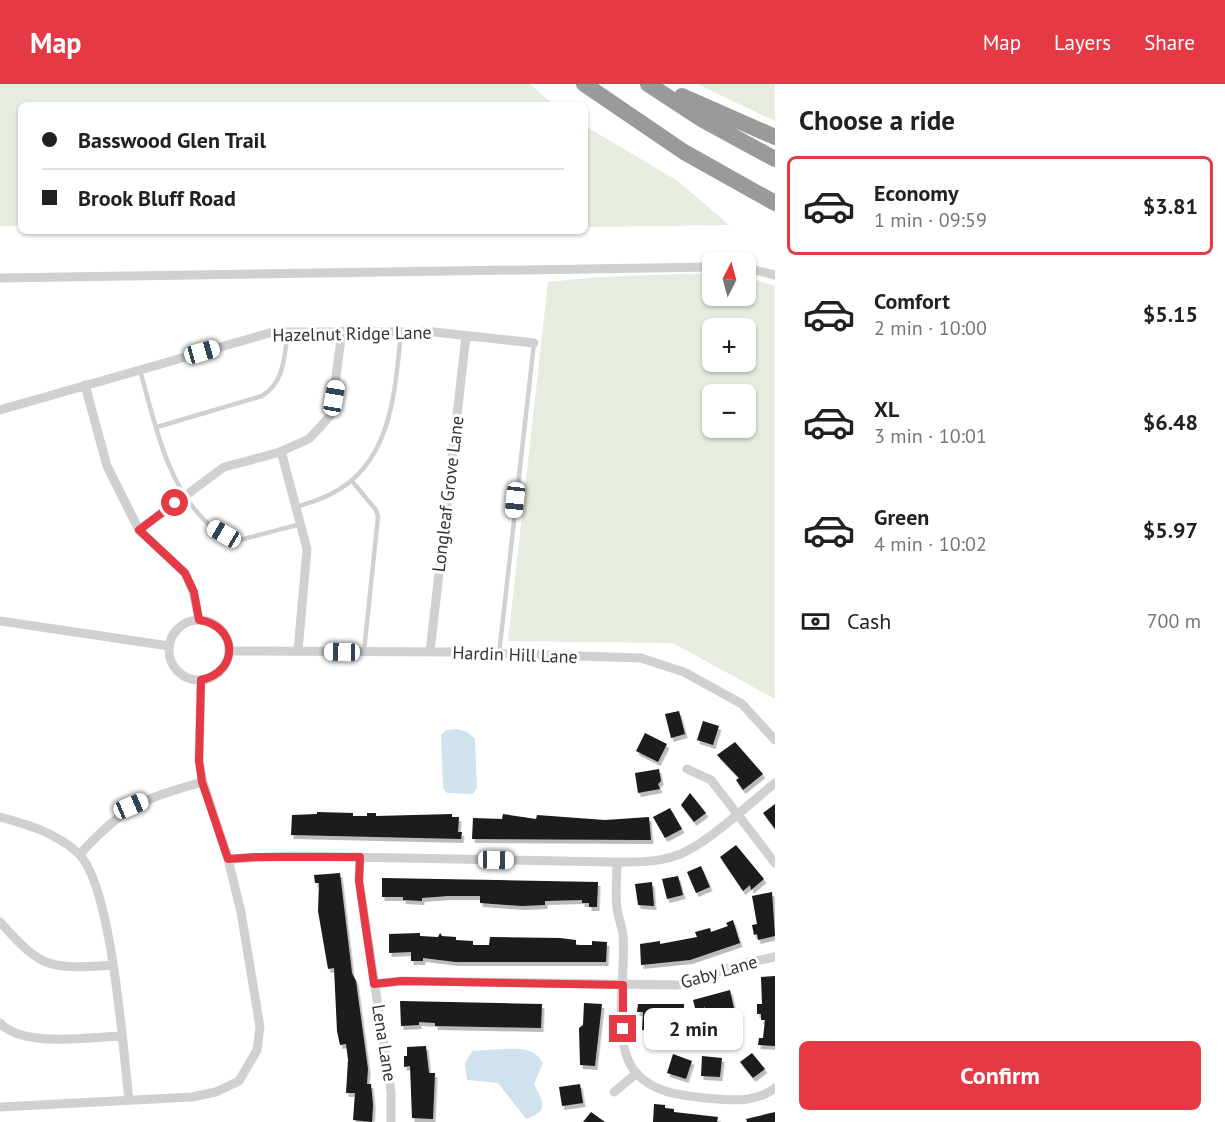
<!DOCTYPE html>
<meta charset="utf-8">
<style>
:root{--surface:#fff;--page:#f2f2f2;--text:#202124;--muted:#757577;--line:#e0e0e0;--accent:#e63946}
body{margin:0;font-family:"PT Sans",sans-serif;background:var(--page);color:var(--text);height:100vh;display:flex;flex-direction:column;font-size:22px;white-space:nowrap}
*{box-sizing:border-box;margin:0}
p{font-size:20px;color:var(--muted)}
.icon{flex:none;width:33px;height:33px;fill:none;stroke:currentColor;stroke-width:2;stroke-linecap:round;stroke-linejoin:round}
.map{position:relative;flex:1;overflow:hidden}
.panel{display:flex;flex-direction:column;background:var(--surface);width:450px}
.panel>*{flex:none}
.top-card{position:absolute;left:18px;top:18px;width:570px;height:132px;border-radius:9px;box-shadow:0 2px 4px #0004;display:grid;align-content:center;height:132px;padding:0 24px;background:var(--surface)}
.needle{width:39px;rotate:6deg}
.fabs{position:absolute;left:702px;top:168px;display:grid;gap:12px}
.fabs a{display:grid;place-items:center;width:54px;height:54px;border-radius:9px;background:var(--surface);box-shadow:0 2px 4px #0004;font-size:30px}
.end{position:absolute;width:27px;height:27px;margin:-14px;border:8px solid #e63946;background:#fff;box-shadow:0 0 0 3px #fff}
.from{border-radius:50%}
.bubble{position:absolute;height:42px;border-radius:9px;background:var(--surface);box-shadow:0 2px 4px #0004;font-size:20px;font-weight:700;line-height:42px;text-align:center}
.car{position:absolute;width:18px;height:36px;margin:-18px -9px;border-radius:8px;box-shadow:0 0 4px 2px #0007;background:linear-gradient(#fff 24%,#345 0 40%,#fff 0 76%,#345 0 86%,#fff 0)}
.top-card b{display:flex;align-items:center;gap:21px;height:57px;font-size:22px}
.top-card b+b{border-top:2px solid var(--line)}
.top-card i{width:15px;height:15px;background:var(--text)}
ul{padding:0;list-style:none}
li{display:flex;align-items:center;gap:18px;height:99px;margin:0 12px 9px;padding:0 12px;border:3px solid transparent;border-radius:9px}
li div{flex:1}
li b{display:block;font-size:22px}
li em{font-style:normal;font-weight:700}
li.selected{border-color:var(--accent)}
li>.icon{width:54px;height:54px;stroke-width:1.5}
h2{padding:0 24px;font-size:27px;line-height:72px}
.pay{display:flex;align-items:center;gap:15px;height:66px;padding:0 24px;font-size:22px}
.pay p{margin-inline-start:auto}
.primary-button{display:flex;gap:12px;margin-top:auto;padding:12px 24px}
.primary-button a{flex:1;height:69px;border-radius:9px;background:var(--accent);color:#fff;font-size:24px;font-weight:700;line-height:69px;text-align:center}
header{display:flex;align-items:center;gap:36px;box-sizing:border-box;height:84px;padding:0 30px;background:var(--accent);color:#fff}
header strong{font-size:28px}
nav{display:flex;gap:33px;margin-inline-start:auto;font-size:21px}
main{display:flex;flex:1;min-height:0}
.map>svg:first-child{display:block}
.green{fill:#e6ecdf;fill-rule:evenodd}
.water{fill:#cfe2ee}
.building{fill:#1a1a1a;filter:url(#shadow)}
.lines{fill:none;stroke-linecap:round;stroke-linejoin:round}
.lane{stroke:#d0d0d0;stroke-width:4.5}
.street{stroke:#d0d0d0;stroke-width:9}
.highway{stroke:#9a9a9a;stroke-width:16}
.route{stroke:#e63946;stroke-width:8}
.labels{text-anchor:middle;stroke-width:6;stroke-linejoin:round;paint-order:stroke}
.street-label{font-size:18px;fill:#333;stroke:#fff}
</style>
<header>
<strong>Map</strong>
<nav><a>Map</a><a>Layers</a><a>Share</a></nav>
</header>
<main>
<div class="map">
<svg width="775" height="1038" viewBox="0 0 775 1038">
<defs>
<filter id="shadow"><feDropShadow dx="2.5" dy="4" stdDeviation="0" flood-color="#0004"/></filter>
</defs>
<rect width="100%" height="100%" fill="#fff"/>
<path class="green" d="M 0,0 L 530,0 L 554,21 L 21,21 L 21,142 L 0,142 Z
M 697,0 L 775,0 L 775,37 Z
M 585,42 L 678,97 L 729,141 L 585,143 Z
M 712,189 L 712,212 L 746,212 L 746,193 L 775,202 L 775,615 L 673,559 L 508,557 L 548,198 L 600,193 ZM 746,244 L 746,278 L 712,278 L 712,244 ZM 746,310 L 746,344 L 712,344 L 712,310 Z"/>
<path class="water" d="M 458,645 L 467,648 L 475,655 L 477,703 L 473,710 L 447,709 L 443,704 L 441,651 L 446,646 Z
M 501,965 C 519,965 533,962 543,979 L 534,1000 C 543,1018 550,1027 526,1035 L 498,999 L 467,996 L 465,979 L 472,967 Z"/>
<path class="building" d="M 679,627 L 685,650 L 671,654 L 665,630 Z
M 703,637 L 719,642 L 713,661 L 697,656 Z
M 645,649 L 667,660 L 658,678 L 636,667 Z
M 735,658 L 763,690 L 743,706 L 736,696 L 739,694 L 717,671 Z
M 659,685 L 661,697 L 658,700 L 660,705 L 638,709 L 635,689 Z
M 690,709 L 706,729 L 694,738 L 681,721 Z
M 775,720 L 775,745 L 763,729 Z
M 670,724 L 682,745 L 665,754 L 653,733 Z
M 317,728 L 353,729 L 353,732 L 367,732 L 367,729 L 376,729 L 376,732 L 452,730 L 452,733 L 459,733 L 458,748 L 462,748 L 461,755 L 291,751 L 292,731 L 317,730 Z
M 503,730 L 536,735 L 537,731 L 605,736 L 649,733 L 651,756 L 472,755 L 473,734 L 502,735 Z
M 736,761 L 764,795 L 751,806 L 750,801 L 743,807 L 720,773 Z
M 701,782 L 710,803 L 696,809 L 687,788 Z
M 340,789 L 352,889 L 356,897 L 368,985 L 367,1000 L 371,1000 L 373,1021 L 372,1038 L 353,1036 L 355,1009 L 346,1009 L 348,976 L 346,960 L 340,961 L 337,947 L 334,884 L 328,885 L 318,827 L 319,799 L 315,799 L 314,791 Z
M 678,792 L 683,811 L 667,815 L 662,795 Z
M 382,794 L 598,798 L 597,823 L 589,823 L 589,819 L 582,819 L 582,816 L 545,817 L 545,821 L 522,822 L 480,819 L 480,812 L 448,812 L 422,814 L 422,817 L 403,816 L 403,813 L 382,813 Z
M 652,798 L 654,822 L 638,821 L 635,800 Z
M 772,808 L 775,852 L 758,856 L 757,850 L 754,851 L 752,841 L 757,840 L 752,812 Z
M 733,836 L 740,859 L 690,876 L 641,881 L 640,860 L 660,857 L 660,860 L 697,853 L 695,848 L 710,844 L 711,848 L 728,842 L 726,839 Z
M 420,849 L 420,852 L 438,853 L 440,849 L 442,852 L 456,853 L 456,856 L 473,857 L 473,861 L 489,861 L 490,853 L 560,854 L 576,856 L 576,861 L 592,861 L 592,857 L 607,858 L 606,878 L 456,878 L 423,874 L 423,877 L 411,877 L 411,868 L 389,869 L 389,850 Z
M 775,892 L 775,962 L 758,961 L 759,954 L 763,954 L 765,936 L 761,936 L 761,930 L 757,930 L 757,920 L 762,920 L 761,893 Z
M 730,906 L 735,929 L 705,936 L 705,922 L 699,939 L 693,916 Z
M 400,917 L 542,920 L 541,944 L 435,942 L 435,939 L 419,938 L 419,941 L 401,942 Z
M 584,919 L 602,920 L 595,982 L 580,981 L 579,944 L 583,941 Z
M 638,920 L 684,920 L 684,946 L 642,946 L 643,928 L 637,928 Z
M 426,962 L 429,989 L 435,989 L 433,1035 L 412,1034 L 410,982 L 404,983 L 404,972 L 407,972 L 407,963 Z
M 752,969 L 765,985 L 753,994 L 740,978 Z
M 673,970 L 692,977 L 686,995 L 667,989 Z
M 702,972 L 722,974 L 720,993 L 701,992 Z
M 580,1000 L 583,1019 L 562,1022 L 559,1003 Z
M 654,1020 L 665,1021 L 665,1024 L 674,1025 L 674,1028 L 718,1033 L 717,1038 L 653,1038 Z
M 591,1028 L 605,1038 L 583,1038 Z
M 775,1028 L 775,1038 L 747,1038 L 746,1035 Z"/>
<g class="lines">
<path class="lane" d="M 140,286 C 155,339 167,406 212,443 C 219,449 228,453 236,457 L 301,440
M 157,343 L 262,312 C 285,298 284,272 288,248
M 352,397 L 376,426 L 378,433 L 364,567
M 296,423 C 308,419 320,416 331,410 C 392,380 395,307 401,248
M 499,570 L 534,259"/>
<path class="street" d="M 746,184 L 775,191
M 0,194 L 712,183
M 85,301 L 107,382 L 139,446 L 185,489 L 193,508 L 199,536
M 0,326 L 273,248 L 434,248 L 534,259
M 281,367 L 307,465 L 298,567
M 139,446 L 224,383 L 277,369 L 309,355 L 331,331 L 342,247
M169 566a30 30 0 1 1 60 0a30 30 0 1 1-60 0Z
M 0,537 L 169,562
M 229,567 L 452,568 L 641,574 L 684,588 L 742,620 L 775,656
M 430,568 L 466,252
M 687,685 L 711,696 L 775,779
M 0,733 C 27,740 56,749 78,769 C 112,800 123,966 129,1016
M 80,770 C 123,723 141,715 203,698
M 360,773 L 359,797 L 391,1008 L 391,1038
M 228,775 L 292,772 L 611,778 C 632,778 654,779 675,772 C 705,762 749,720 775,699
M 617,778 C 617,793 615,809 617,824 C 618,833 622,842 623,851 C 627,889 609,960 637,990 C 655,1009 680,1011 705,1014 C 729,1016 754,1020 775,1004
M 0,838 C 43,886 49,885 113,881
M 374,900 L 402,897 L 678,901 L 741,880 L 775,873
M 0,939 C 23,964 90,953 122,952
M 614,1008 L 637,989
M 0,1023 L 192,1013 L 216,1008 L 239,997 L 257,966 L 260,943 L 241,828 L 228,775 L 203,698 L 199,677 L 201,596"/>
<path class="highway" d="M 584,0 L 684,68 L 775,119
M 648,0 L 703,36 L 775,75
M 682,12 L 775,53"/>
</g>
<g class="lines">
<path class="route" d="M 175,419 L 139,446 L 185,489 L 194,508 L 199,536 C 238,542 240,587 201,596 L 199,677 L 202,698 L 228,775 L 256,773 L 360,773 L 359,797 L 374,900 L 402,897 L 623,901 L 623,945"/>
</g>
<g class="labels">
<g class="street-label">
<text transform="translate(352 250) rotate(-1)" y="6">Hazelnut Ridge Lane</text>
<text transform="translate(448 410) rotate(-83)" y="6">Longleaf Grove Lane</text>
<text transform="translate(515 571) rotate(2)" y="6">Hardin Hill Lane</text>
<text transform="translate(719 888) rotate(-16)" y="6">Gaby Lane</text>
<text transform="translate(384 959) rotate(81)" y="6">Lena Lane</text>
</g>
</g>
</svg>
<div class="fabs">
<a><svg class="needle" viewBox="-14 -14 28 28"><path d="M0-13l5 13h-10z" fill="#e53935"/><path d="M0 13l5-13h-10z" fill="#757577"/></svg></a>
<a>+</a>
<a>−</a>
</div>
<i class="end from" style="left:175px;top:419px"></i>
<i class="end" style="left:623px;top:945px"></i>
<div class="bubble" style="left:644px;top:924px;width:99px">2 min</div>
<i class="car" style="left:202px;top:268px;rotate:74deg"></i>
<i class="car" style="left:334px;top:314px;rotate:10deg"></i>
<i class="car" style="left:515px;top:416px;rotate:186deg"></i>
<i class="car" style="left:224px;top:450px;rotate:300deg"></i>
<i class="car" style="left:342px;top:568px;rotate:271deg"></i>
<i class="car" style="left:131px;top:722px;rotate:67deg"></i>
<i class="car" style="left:496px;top:776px;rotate:91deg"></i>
<div class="top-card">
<b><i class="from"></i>Basswood Glen Trail</b>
<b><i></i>Brook Bluff Road</b>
</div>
</div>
<section class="panel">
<h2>Choose a ride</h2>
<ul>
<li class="selected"><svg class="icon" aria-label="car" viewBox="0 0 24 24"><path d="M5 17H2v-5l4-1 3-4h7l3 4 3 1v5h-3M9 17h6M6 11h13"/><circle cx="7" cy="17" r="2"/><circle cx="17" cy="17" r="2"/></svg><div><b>Economy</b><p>1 min · 09:59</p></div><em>$3.81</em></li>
<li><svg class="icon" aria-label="car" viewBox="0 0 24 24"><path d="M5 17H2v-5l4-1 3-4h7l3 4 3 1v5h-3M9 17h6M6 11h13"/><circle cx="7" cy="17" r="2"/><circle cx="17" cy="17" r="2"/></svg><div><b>Comfort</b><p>2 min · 10:00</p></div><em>$5.15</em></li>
<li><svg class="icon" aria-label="car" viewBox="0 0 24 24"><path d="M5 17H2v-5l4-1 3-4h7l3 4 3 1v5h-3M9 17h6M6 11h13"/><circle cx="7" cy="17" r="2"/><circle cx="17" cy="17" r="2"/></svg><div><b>XL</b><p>3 min · 10:01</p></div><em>$6.48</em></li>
<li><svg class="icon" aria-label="car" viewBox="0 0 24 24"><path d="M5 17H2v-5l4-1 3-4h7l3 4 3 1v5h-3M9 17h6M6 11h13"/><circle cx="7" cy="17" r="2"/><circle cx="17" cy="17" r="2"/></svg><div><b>Green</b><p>4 min · 10:02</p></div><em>$5.97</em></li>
</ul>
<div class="pay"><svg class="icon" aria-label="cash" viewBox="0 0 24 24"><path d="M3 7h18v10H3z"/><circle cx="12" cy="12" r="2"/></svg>Cash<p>700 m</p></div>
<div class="primary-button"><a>Confirm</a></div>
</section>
</main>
